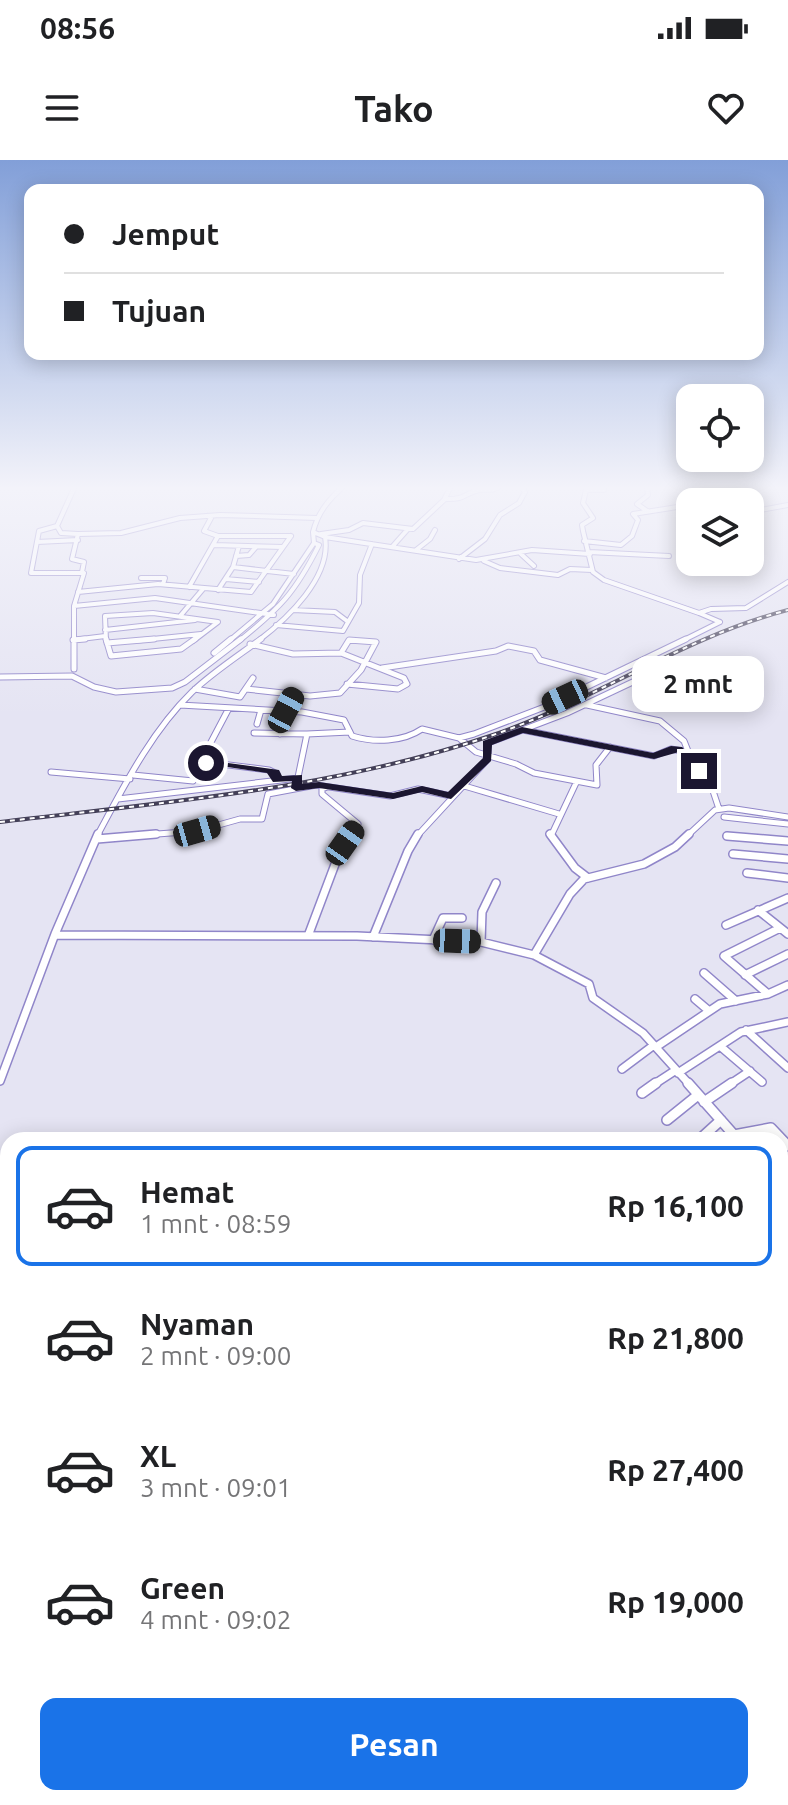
<!DOCTYPE html>
<html lang="id">
<meta charset="utf-8">
<style>
:root{--surface:#fff;--page:#f2f2f2;--text:#202124;--muted:#757577;--line:#e0e0e0;--accent:#1a73e8}
body{margin:0;font-family:Ubuntu,sans-serif;background:var(--page);color:var(--text);height:100vh;display:flex;flex-direction:column;font-size:30px;white-space:nowrap}
*{box-sizing:border-box;margin:0}
p{font-size:26px;color:var(--muted)}
.icon{flex:none;width:44px;height:44px;fill:none;stroke:currentColor;stroke-width:2;stroke-linecap:round;stroke-linejoin:round}
.map{position:relative;flex:1;overflow:hidden}
.side{position:absolute;left:0px;top:972px;width:788px;height:674px;display:flex;flex-direction:column;background:var(--surface);border-radius:24px 24px 0 0;box-shadow:0 4px 20px #0003}
.side>*{flex:none}
.guide{position:absolute;left:24px;top:24px;width:740px;height:176px;border-radius:16px;box-shadow:0 4px 20px #0003;display:grid;align-content:center;height:176px;padding:0 40px;background:var(--surface)}
.controls{position:absolute;left:676px;top:224px;display:grid;gap:16px}
.controls a{display:grid;place-items:center;width:88px;height:88px;border-radius:16px;background:var(--surface);box-shadow:0 4px 20px #0003;font-size:40px}
.end{position:absolute;width:36px;height:36px;margin:-18px;border:10px solid #1b1630;background:#fff;box-shadow:0 0 0 4px #fff}
.from{border-radius:50%}
.bubble{position:absolute;height:56px;border-radius:16px;background:var(--surface);box-shadow:0 4px 20px #0003;font-size:26px;font-weight:700;line-height:56px;text-align:center}
.car{position:absolute;width:24px;height:48px;margin:-24px -12px;border-radius:10px;box-shadow:0 0 6px 2px #0007;background:linear-gradient(#222 24%,#8ab4d8 0 40%,#222 0 76%,#8ab4d8 0 86%,#222 0)}
.guide b{display:flex;align-items:center;gap:28px;height:76px;font-size:30px}
.guide b+b{border-top:2px solid var(--line)}
.guide i{width:20px;height:20px;background:var(--text)}
ul{padding:14px 0 0;list-style:none}
li{display:flex;align-items:center;gap:24px;height:120px;margin:0 16px 12px;padding:0 24px;border:4px solid transparent;border-radius:16px}
li div{flex:1}
li b{display:block;font-size:30px}
li em{font-style:normal;font-weight:700}
li.on{border-color:var(--accent)}
li>.icon{width:72px;height:72px;stroke-width:1.5}
.button{display:flex;gap:16px;margin-top:auto;padding:16px 40px}
.button a{flex:1;height:92px;border-radius:16px;background:var(--accent);color:#fff;font-size:32px;font-weight:700;line-height:92px;text-align:center}
.status{display:flex;justify-content:space-between;align-items:center;height:56px;padding:0 40px;background:var(--surface);direction:ltr}
.status svg{height:22px;fill:currentColor}
header{display:flex;justify-content:space-between;align-items:center;height:104px;padding:0 40px;background:var(--surface);font-size:36px;font-weight:700}
.map>svg:first-child{display:block}
.lines{fill:none;stroke-linecap:round;stroke-linejoin:round}
.minor-far4-casing{stroke:#9086c9;stroke-width:6}
.minor-far3-casing{stroke:#9086c9;stroke-width:7}
.minor-far2-casing{stroke:#9086c9;stroke-width:10}
.minor-far1-casing{stroke:#9086c9;stroke-width:12}
.minor-casing{stroke:#9086c9;stroke-width:14}
.minor-far4{stroke:#fff;stroke-width:4}
.minor-far3{stroke:#fff;stroke-width:5}
.minor-far2{stroke:#fff;stroke-width:7}
.minor-far1{stroke:#fff;stroke-width:9}
.minor{stroke:#fff;stroke-width:11}
.rail-casing{stroke:#444058;stroke-width:4}
.rail{stroke:#fff;stroke-width:2;stroke-dasharray:5;stroke-linecap:butt}
.route{fill:#1b1630}
</style>
<div class="status"><b>08:56</b><svg viewBox="0 0 49 12"><path d="M0 12V9h3v3zM5 12V6h3v6zM10 12V3h3v9zM15 12V0h3v12zM26 1h20v11H26zM47 4h2v5h-2z"/></svg></div>
<header><svg class="icon" aria-label="menu" viewBox="0 0 24 24"><path d="M4 6h16M4 12h16M4 18h16"/></svg>Tako<svg class="icon" aria-label="heart" viewBox="0 0 24 24"><path d="M12 20l-8-8c-3-5 5-10 8-4 3-6 11-1 8 4z"/></svg></header>
<div class="map">
<svg width="788" height="1645" viewBox="0 0 788 1645">
<rect width="100%" height="100%" fill="#e5e4f3"/>
<g class="lines">
<defs>
<path id="minor-far4" d="M 587,326 L 583,343 L 593,358 L 582,365 L 583,371 L 593,412 L 604,420 L 699,453 L 711,449 L 746,448 L 788,422
M 647,326 L 648,335 L 637,344 L 647,351
M 587,330 L 604,330
M 445,339 C 466,340 464,333 479,330 C 489,329 491,332 500,326
M 750,352 L 788,345
M 208,356 L 211,358 L 204,371 L 218,376
M 57,366 L 61,373 L 78,374 L 72,399 L 84,402 L 82,412
M 78,374 L 121,373 L 180,358 L 220,355 L 317,358
M 321,374 L 349,370 L 363,363 L 413,369 L 444,340 L 451,326
M 325,377 L 476,400 L 532,390 L 590,394
M 584,381 L 621,385 L 632,376 L 638,360 L 633,354 L 690,345
M 37,382 L 78,380
M 214,385 L 283,387
M 392,387 L 408,369
M 416,390 L 430,379 L 435,370
M 589,392 L 669,396
M 521,394 L 534,406
M 236,396 L 249,395 L 256,387
M 459,399 L 485,379 L 500,355 L 519,343 L 525,332 L 521,326
M 484,401 L 500,408 L 558,415 L 570,409 L 592,410
M 233,407 L 294,414
M 141,418 L 165,418 L 163,424
M 226,419 L 259,422
M 189,427 L 218,376 L 291,376
M 218,430 L 233,407 L 239,386
M 78,432 L 158,424 L 251,432 L 291,376
M 74,446 L 155,438 L 274,455
M 293,450 L 335,452 L 347,461
M 699,453 L 720,462
M 181,455 L 203,429
M 276,465 L 343,471 L 359,443 L 360,415 L 372,384
M 105,470 L 195,460
M 73,480 L 105,476
M 74,481 L 74,446 L 84,413 L 31,413 L 39,371 L 57,366 L 75,326
M 106,481 L 105,456 L 153,453 L 218,462 L 193,481
M 133,481 L 201,474
M 229,481 L 273,444 L 314,383
M 239,481 C 280,448 295,433 319,385 L 314,383 L 313,372
M 258,481 C 287,459 332,417 325,377 L 313,372 C 318,352 329,339 344,326
M 349,481 L 356,481
M 682,481 L 720,462"/>
<path id="minor-far3" d="M 74,479 L 74,509
M 106,479 L 111,496 L 181,489 L 195,479
M 73,480 L 85,479
M 107,483 L 154,479
M 250,484 L 293,494 L 341,493 L 404,518 L 407,524 L 398,529 L 347,524
M 214,493 L 231,479
M 382,508 L 496,491 L 508,486 L 534,491 L 540,500 L 606,518
M 0,517 L 72,516 L 94,527 L 116,532 L 172,528 L 185,522 L 241,479
M 195,529 L 240,537 L 253,518
M 246,529 L 310,536 L 340,533 L 361,510 L 376,482 L 349,480 L 341,493
M 180,545 L 302,552 L 344,560 L 352,576 C 374,583 403,582 422,569 L 459,578 L 474,574 L 547,546 L 686,479
M 587,545 L 660,561 L 684,581 L 694,606 L 710,622 L 719,649
M 229,548 L 210,584 L 205,602 L 269,610 L 277,614 L 277,620
M 257,564 L 261,550
M 523,570 L 654,596 L 671,589 L 687,592
M 254,573 L 307,574 L 297,622
M 280,574 L 286,550 L 295,533
M 307,574 L 350,572
M 459,578 L 476,592 L 516,604 L 534,613 L 597,625 L 596,605 L 610,587
M 51,612 L 130,619
M 133,615 L 193,621
M 461,625 L 559,654
M 327,627 L 322,629 L 322,634 L 358,664 L 351,676
M 118,639 L 298,618
M 724,657 L 788,664
M 97,676 C 124,626 151,572 192,532 C 213,512 238,496 261,479
M 131,676 L 197,671 L 240,659 L 262,659 L 268,634 L 316,625 L 390,636 L 418,629 L 451,636
M 417,676 L 488,599 L 488,583 L 567,553 L 673,503
M 551,676 L 576,623
M 687,676 L 715,650 L 729,648 L 788,657
M 727,676 L 731,676"/>
<path id="minor-far2" d="M 550,674 L 575,708 L 588,718
M 727,676 L 788,681
M 97,679 L 156,674
M 733,694 L 788,699
M 747,713 L 788,718
M 758,750 L 788,774
M 726,765 L 788,738
M 55,775 L 357,776 L 481,782 L 534,795 L 589,824 L 593,838 L 643,873 L 690,925
M 308,776 L 337,699 L 352,674
M 373,777 L 408,691 L 418,674
M 433,780 L 443,758 L 462,758
M 481,782 L 482,752 L 496,723
M 534,795 L 570,734 L 584,719 L 644,704 L 675,687 L 689,674
M 704,813 L 736,841
M 745,815 L 788,794
M 768,834 L 724,796 L 780,768
M 695,839 L 708,850
M 746,870 L 788,908
M 720,886 L 762,922
M 656,887 L 720,844 L 768,834 L 788,825
M 622,909 L 654,885
M 678,913 L 741,872 L 788,862
M 0,921 L 55,774 L 98,674
M 653,925 L 676,910
M 729,925 L 750,911"/>
<path id="minor-far1" d="M 688,923 L 734,975 L 771,968 L 788,986
M 642,933 L 656,923
M 704,942 L 732,923
M 667,960 L 698,935
M 699,980 L 721,960
M 780,1199 L 788,1198
M 780,1239 L 788,1238"/>
<path id="minor" d="M 0,1333 L 8,1332
M 780,1412 L 788,1412
M 0,1443 L 8,1443
M 0,1631 L 8,1630
M 615,1638 L 619,1645
M 98,1645 L 99,1638
M 287,1645 L 321,1638
M 765,1645 L 788,1639"/>
</defs>
<use href="#minor-far4" class="minor-far4-casing"/>
<use href="#minor-far3" class="minor-far3-casing"/>
<use href="#minor-far2" class="minor-far2-casing"/>
<use href="#minor-far1" class="minor-far1-casing"/>
<use href="#minor" class="minor-casing"/>
<use href="#minor-far4" class="minor-far4"/>
<use href="#minor-far3" class="minor-far3"/>
<use href="#minor-far2" class="minor-far2"/>
<use href="#minor-far1" class="minor-far1"/>
<use href="#minor" class="minor"/>
<defs>
<path id="rail" d="M 0,662 C 165,642 335,629 493,575 C 595,540 684,477 788,450"/>
</defs>
<use href="#rail" class="rail-casing"/>
<use href="#rail" class="rail"/>
</g>
<linearGradient id="sky" x2="0" y2="1"><stop stop-color="#829fd8"/><stop offset="0.59" stop-color="#f3f3fa"/><stop offset="1" stop-color="#f3f3fa" stop-opacity="0"/></linearGradient>
<rect width="788" height="556" fill="url(#sky)"/>
<path class="route" d="M 522,567 L 653,593 L 671,586 L 682,587 L 705,611 L 696,613 L 679,592 L 654,599 L 523,573 L 492,585 L 491,601 L 451,639 L 422,632 L 393,639 L 319,628 L 296,631 L 291,628 L 292,621 L 273,622 L 267,613 L 201,603 L 206,600 L 279,610 L 282,616 L 302,615 L 302,624 L 319,622 L 393,633 L 422,626 L 448,632 L 483,598 L 483,581 Z"/>
</svg>
<div class="controls">
<a><svg class="icon" aria-label="locate" viewBox="0 0 24 24"><circle cx="12" cy="12" r="6"/><path d="M12 2v4M12 18v4M2 12h4M18 12h4"/></svg></a>
<a><svg class="icon" aria-label="layers" viewBox="0 0 24 24"><path d="M12 4l9 5-9 5-9-5zM3 14l9 5 9-5"/></svg></a>
</div>
<i class="end from" style="left:206px;top:603px"></i>
<i class="end" style="left:699px;top:611px"></i>
<div class="bubble" style="left:632px;top:496px;width:132px">2 mnt</div>
<i class="car" style="left:565px;top:537px;rotate:245deg"></i>
<i class="car" style="left:286px;top:550px;rotate:28deg"></i>
<i class="car" style="left:197px;top:671px;rotate:74deg"></i>
<i class="car" style="left:345px;top:683px;rotate:35deg"></i>
<i class="car" style="left:457px;top:781px;rotate:92deg"></i>
<div class="guide">
<b><i class="from"></i>Jemput</b>
<b><i></i>Tujuan</b>
</div>
<section class="side">
<ul>
<li class="on"><svg class="icon" aria-label="car" viewBox="0 0 24 24"><path d="M5 17H2v-5l4-1 3-4h7l3 4 3 1v5h-3M9 17h6M6 11h13"/><circle cx="7" cy="17" r="2"/><circle cx="17" cy="17" r="2"/></svg><div><b>Hemat</b><p>1 mnt · 08:59</p></div><em>Rp 16,100</em></li>
<li><svg class="icon" aria-label="car" viewBox="0 0 24 24"><path d="M5 17H2v-5l4-1 3-4h7l3 4 3 1v5h-3M9 17h6M6 11h13"/><circle cx="7" cy="17" r="2"/><circle cx="17" cy="17" r="2"/></svg><div><b>Nyaman</b><p>2 mnt · 09:00</p></div><em>Rp 21,800</em></li>
<li><svg class="icon" aria-label="car" viewBox="0 0 24 24"><path d="M5 17H2v-5l4-1 3-4h7l3 4 3 1v5h-3M9 17h6M6 11h13"/><circle cx="7" cy="17" r="2"/><circle cx="17" cy="17" r="2"/></svg><div><b>XL</b><p>3 mnt · 09:01</p></div><em>Rp 27,400</em></li>
<li><svg class="icon" aria-label="car" viewBox="0 0 24 24"><path d="M5 17H2v-5l4-1 3-4h7l3 4 3 1v5h-3M9 17h6M6 11h13"/><circle cx="7" cy="17" r="2"/><circle cx="17" cy="17" r="2"/></svg><div><b>Green</b><p>4 mnt · 09:02</p></div><em>Rp 19,000</em></li>
</ul>
<div class="button"><a>Pesan</a></div>
</section>
</div>
